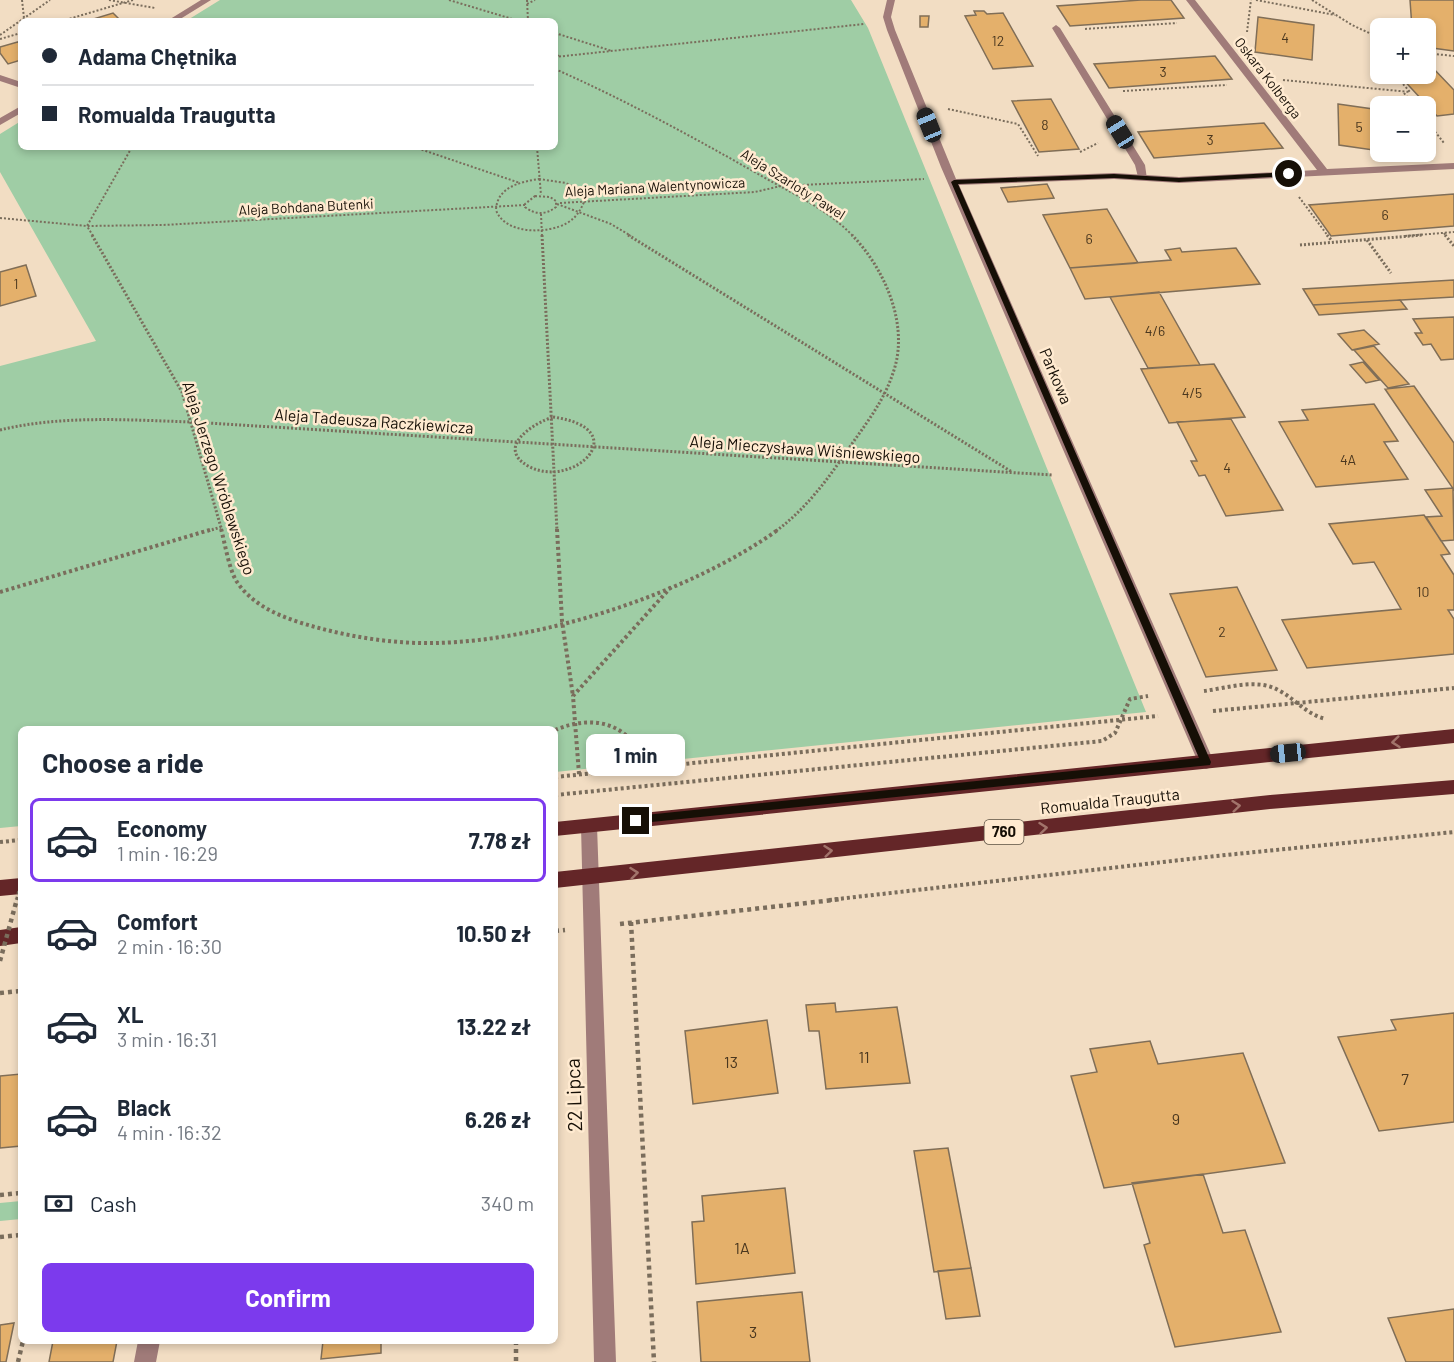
<!DOCTYPE html>
<meta charset="utf-8">
<style>
:root{--surface:#fff;--page:#f2f2f3;--text:#1f2937;--muted:#747a83;--line:#e0e1e3;--accent:#7c3aed}
body{margin:0;font-family:Barlow,sans-serif;background:var(--page);color:var(--text);height:100vh;display:flex;flex-direction:column;font-size:22px;white-space:nowrap}
*{box-sizing:border-box;margin:0}
p{font-size:20px;color:var(--muted)}
.icon{flex:none;width:33px;height:33px;fill:none;stroke:currentColor;stroke-width:2;stroke-linecap:round;stroke-linejoin:round}
.map{position:relative;flex:1;overflow:hidden}
.sheet{position:absolute;left:18px;top:726px;width:540px;height:618px;display:flex;flex-direction:column;background:var(--surface);border-radius:9px;box-shadow:0 3px 9px #0003}
.sheet>*{flex:none}
.hud{position:absolute;left:18px;top:18px;width:540px;height:132px;border-radius:9px;box-shadow:0 3px 9px #0003;display:grid;align-content:center;height:132px;padding:0 24px;background:var(--surface)}
.buttons{position:absolute;left:1370px;top:18px;display:grid;gap:12px}
.buttons a{display:grid;place-items:center;width:66px;height:66px;border-radius:9px;background:var(--surface);box-shadow:0 3px 9px #0003;font-size:30px}
.end{position:absolute;width:27px;height:27px;margin:-14px;border:8px solid #160f06;background:#fff;box-shadow:0 0 0 3px #fff}
.from{border-radius:50%}
.bubble{position:absolute;height:42px;border-radius:9px;background:var(--surface);box-shadow:0 3px 9px #0003;font-size:20px;font-weight:700;line-height:42px;text-align:center}
.car{position:absolute;width:18px;height:36px;margin:-18px -9px;border-radius:8px;box-shadow:0 0 4px 2px #0007;background:linear-gradient(#222 24%,#8ab4d8 0 40%,#222 0 76%,#8ab4d8 0 86%,#222 0)}
.hud b{display:flex;align-items:center;gap:21px;height:57px;font-size:22px}
.hud b+b{border-top:2px solid var(--line)}
.hud i{width:15px;height:15px;background:var(--text)}
ul{padding:0;list-style:none}
li{display:flex;align-items:center;gap:18px;height:84px;margin:0 12px 9px;padding:0 12px;border:3px solid transparent;border-radius:9px}
li div{flex:1}
li b{display:block;font-size:22px}
li em{font-style:normal;font-weight:700}
li.active{border-color:var(--accent)}
li>.icon{width:54px;height:54px;stroke-width:1.5}
h2{padding:0 24px;font-size:27px;line-height:72px}
.pay{display:flex;align-items:center;gap:15px;height:66px;padding:0 24px;font-size:22px}
.pay p{margin-inline-start:auto}
.button{display:flex;gap:12px;margin-top:auto;padding:12px 24px}
.button a{flex:1;height:69px;border-radius:9px;background:var(--accent);color:#fff;font-size:24px;font-weight:700;line-height:69px;text-align:center}
.map>svg:first-child{display:block}
.green{fill:#9fcda5}
.building{fill:#e4b06b;stroke:#806e57;stroke-width:1.5}
.lines{fill:none;stroke-linecap:round;stroke-linejoin:round}
.path-far3{stroke:#7a6d5c;stroke-width:2;stroke-dasharray:2 2;stroke-linecap:butt}
.path-far2{stroke:#7a6d5c;stroke-width:3;stroke-dasharray:2 2;stroke-linecap:butt}
.path-far1{stroke:#7a6d5c;stroke-width:4;stroke-dasharray:3 3;stroke-linecap:butt}
.path{stroke:#7a6d5c;stroke-width:4.5;stroke-dasharray:4 4;stroke-linecap:butt}
.lane{fill:#a07b79;fill-rule:evenodd}
.street{fill:#a07b79;fill-rule:evenodd}
.primary{fill:#642628;fill-rule:evenodd}
.path-bridge-far1{stroke:#7a6d5c;stroke-width:4;stroke-dasharray:3 3;stroke-linecap:butt}
.path-bridge{stroke:#7a6d5c;stroke-width:4.5;stroke-dasharray:4 4;stroke-linecap:butt}
.oneway{stroke:#a2746b}
.route{fill:#160f06}
.labels{text-anchor:middle;stroke-width:5;stroke-linejoin:round;paint-order:stroke}
.number-label{font-size:14px;fill:#4a371f}
.far-street-label{font-size:14px;fill:#160f06;stroke:#ffead0}
.shield{fill:#ffead0;stroke:#5c5143;stroke-width:1.5}
.shield-label{font-size:15px;font-weight:bold;fill:#160f06}
.street-label{font-size:16px;fill:#160f06;stroke:#ffead0}
.near-number-label{font-size:16px;fill:#4a371f}
.near-street-label{font-size:20px;fill:#160f06;stroke:#ffead0}
</style>
<div class="map">
<svg width="1454" height="1362" viewBox="0 0 1454 1362">
<rect width="100%" height="100%" fill="#f2ddc3"/>
<path class="green" d="M 220,0 L 851,0 L 868,28 L 1146,712 L 555,772 L 555,729 L 21,729 L 21,826 L 0,828 L 0,366 L 96,341 L 0,172 L 0,134 L 21,121 L 21,147 L 555,147 L 555,21 L 186,21 Z
M 21,1201 L 21,1219 L 0,1221 L 0,1203 Z"/>
<path class="building" d="M 1141,0 L 1171,0 L 1184,18 L 1070,26 L 1057,6 Z
M 1410,0 L 1454,0 L 1454,51 L 1425,47 L 1425,28 L 1412,28 Z
M 974,11 L 984,11 L 987,14 L 1003,13 L 1033,66 L 993,69 L 965,16 L 976,15 Z
M 113,13 L 121,21 L 87,21 Z
M 920,16 L 929,16 L 928,27 L 920,27 Z
M 1258,17 L 1314,25 L 1312,60 L 1255,52 Z
M 21,41 L 21,60 L 8,64 L 0,53 L 0,47 Z
M 1215,56 L 1232,79 L 1109,88 L 1094,64 Z
M 1432,67 L 1454,90 L 1454,114 L 1437,116 L 1398,74 L 1425,74 L 1425,68 Z
M 1051,99 L 1079,149 L 1039,152 L 1012,101 Z
M 1338,104 L 1380,110 L 1380,151 L 1339,145 Z
M 1264,123 L 1283,148 L 1154,158 L 1138,132 Z
M 1047,184 L 1054,198 L 1008,202 L 1001,188 Z
M 1454,194 L 1454,226 L 1331,236 L 1309,205 Z
M 1107,209 L 1138,263 L 1070,268 L 1043,215 Z
M 1180,248 L 1182,252 L 1236,248 L 1260,284 L 1085,299 L 1070,268 L 1171,260 L 1165,250 Z
M 26,265 L 36,296 L 0,306 L 0,272 Z
M 1454,280 L 1454,297 L 1313,305 L 1303,289 Z
M 1159,292 L 1200,365 L 1148,368 L 1110,297 Z
M 1400,300 L 1407,309 L 1319,315 L 1313,305 Z
M 1454,317 L 1454,359 L 1441,360 L 1431,344 L 1423,345 L 1415,333 L 1422,333 L 1413,319 Z
M 1364,330 L 1379,344 L 1352,350 L 1338,334 Z
M 1374,346 L 1409,384 L 1388,388 L 1354,350 Z
M 1363,362 L 1379,380 L 1366,383 L 1350,365 Z
M 1214,364 L 1245,417 L 1169,423 L 1141,369 Z
M 1414,386 L 1454,443 L 1454,490 L 1385,389 Z
M 1374,404 L 1398,441 L 1384,442 L 1408,479 L 1316,487 L 1279,422 L 1308,420 L 1302,410 Z
M 1231,419 L 1283,510 L 1226,516 L 1205,475 L 1199,476 L 1191,461 L 1197,461 L 1177,422 Z
M 1453,488 L 1454,540 L 1441,541 L 1426,517 L 1442,516 L 1425,490 Z
M 1424,515 L 1450,554 L 1441,555 L 1454,575 L 1454,610 L 1448,610 L 1454,619 L 1454,654 L 1307,668 L 1282,620 L 1401,609 L 1374,562 L 1353,564 L 1329,524 Z
M 1237,587 L 1277,670 L 1206,677 L 1170,594 Z
M 835,1003 L 836,1012 L 897,1007 L 910,1083 L 826,1089 L 819,1031 L 809,1031 L 806,1005 Z
M 1454,1013 L 1454,1122 L 1379,1131 L 1338,1037 L 1396,1030 L 1391,1020 Z
M 767,1020 L 778,1093 L 693,1104 L 685,1031 Z
M 1150,1041 L 1158,1064 L 1243,1053 L 1285,1163 L 1104,1188 L 1071,1076 L 1097,1072 L 1090,1049 Z
M 21,1074 L 21,1146 L 0,1148 L 0,1076 Z
M 948,1148 L 971,1268 L 934,1272 L 914,1151 Z
M 1203,1174 L 1223,1233 L 1245,1230 L 1281,1332 L 1175,1347 L 1144,1245 L 1150,1243 L 1132,1183 Z
M 785,1188 L 795,1273 L 696,1284 L 692,1222 L 704,1221 L 702,1196 Z
M 971,1268 L 980,1316 L 946,1319 L 938,1271 Z
M 802,1292 L 810,1362 L 701,1362 L 697,1302 Z
M 1454,1309 L 1454,1362 L 1406,1362 L 1388,1318 Z
M 14,1323 L 6,1362 L 0,1362 L 0,1325 Z
M 53,1341 L 117,1341 L 113,1362 L 49,1362 Z
M 323,1341 L 381,1341 L 381,1353 L 321,1359 Z"/>
<g class="lines">
<path class="path-far3" d="M 22,0 L 24,18
M 109,0 L 155,8
M 449,0 L 519,21
M 527,0 L 528,21
M 1256,0 L 1335,15
M 1312,0 L 1352,25 L 1380,38
M 527,4 L 535,0
M 62,21 L 133,0
M 1085,29 L 1177,23
M 1247,32 L 1251,0
M 555,33 L 612,51
M 0,35 L 50,0
M 0,39 L 21,33
M 555,51 L 558,56 L 555,63
M 1425,53 L 1454,56
M 555,57 L 864,24
M 555,69 C 625,100 691,136 758,174 C 791,193 826,208 853,236
M 1283,80 L 1410,92 L 1394,74
M 1123,91 L 1227,85
M 1404,93 L 1414,106
M 948,109 L 1018,124 L 1038,156
M 1425,119 L 1444,143
M 414,147 L 520,183
M 537,147 L 541,195
M 1080,152 L 1098,143
M 539,179 L 566,183 L 581,191 L 584,202 C 580,211 576,218 567,223 C 548,234 505,235 496,210 C 497,187 520,182 539,179 Z
M 535,196 L 550,197 L 556,201 L 556,207 C 546,215 535,215 525,207 L 525,204 Z
M 1299,197 L 1328,236
M 560,203 L 755,192 L 781,186 L 924,179
M 557,204 L 611,224 L 631,236
M 541,214 L 542,236
M 0,218 L 87,226 L 163,225 L 525,205
M 1444,233 L 1446,236
M 93,236 L 87,226 L 132,147
M 1405,236 L 1454,232"/>
<path class="path-far2" d="M 92,235 L 182,392 L 222,531
M 542,235 L 557,531
M 628,235 L 1012,472
M 1327,235 L 1332,241
M 1445,235 L 1454,246
M 1367,240 L 1391,273
M 1300,245 L 1423,235
M 553,417 C 637,429 573,491 528,466 C 495,447 534,423 553,417 Z
M 0,430 C 61,415 129,420 192,422 L 1052,475
M 208,531 L 221,527
M 776,531 C 806,509 828,479 849,448 C 865,425 884,401 893,373 C 910,326 885,269 852,235"/>
<path class="path-far1" d="M 221,529 C 225,543 229,570 237,582 C 255,609 289,620 319,628 C 356,638 397,644 436,643 C 543,641 692,592 779,529
M 557,529 L 562,621 L 573,696
M 0,592 L 213,529
M 1204,691 C 1227,688 1257,678 1278,690 C 1296,699 1305,714 1326,719
M 1213,711 L 1454,688
M 555,730 C 596,713 632,724 647,768
M 579,774 L 573,696 L 671,587
M 555,777 L 1158,716
M 555,795 L 1102,741 L 1115,733 L 1130,699 L 1148,696
M 0,842 L 21,840
M 829,900 L 1216,856 L 1454,832"/>
<path class="path" d="M 631,922 L 654,1362
M 620,924 L 842,899
M 555,931 L 565,930
M 0,993 L 21,991
M 0,1195 L 21,1193
M 0,1237 L 21,1235
M 516,1341 L 516,1362
M 18,1362 L 23,1341"/>
<path class="lane" d="M 1056,25 L 1060,28 L 1145,165 L 1147,179 L 1138,177 L 1135,165 L 1052,28 Z"/>
<path class="street" d="M 201,0 L 211,0 L 177,21 L 167,21 Z
M 887,0 L 895,0 L 891,17 L 895,30 L 956,179 L 1114,173 L 1179,177 L 1317,170 L 1186,0 L 1195,0 L 1327,169 L 1454,163 L 1454,169 L 1179,183 L 1114,179 L 959,185 L 1214,762 L 1212,767 L 1206,769 L 1200,767 L 1198,762 L 941,167 L 887,30 L 883,17 Z
M 0,75 L 21,82 L 21,88 L 0,81 Z
M 21,106 L 21,113 L 0,125 L 0,118 Z
M 589,819 L 595,821 L 597,826 L 616,1362 L 594,1362 L 581,826 L 583,821 Z
M 138,1341 L 160,1341 L 156,1362 L 134,1362 Z"/>
<path class="primary" d="M 1454,729 L 1454,743 L 555,836 L 555,822 Z
M 1454,780 L 1454,794 L 1270,809 L 555,888 L 555,872 L 1270,795 Z
M 21,878 L 21,894 L 0,896 L 0,880 Z
M 21,927 L 21,943 L 0,946 L 0,930 Z"/>
<path class="path-bridge-far1" d="M 17,900 L 21,884"/>
<path class="path-bridge" d="M 0,961 L 17,899"/>
</g>
<defs><path id="oneway-chevron" d="M-2-3.5L2.5 0L-2 3.5" fill="none" stroke-width="1.6" stroke-linecap="round" stroke-linejoin="round" transform="scale(1.5)"/></defs>
<g class="oneway">
<use href="#oneway-chevron" transform="translate(1396 742) rotate(174)"/>
<use href="#oneway-chevron" transform="translate(1236 806) rotate(-6)"/>
<use href="#oneway-chevron" transform="translate(1043 828) rotate(-6)"/>
<use href="#oneway-chevron" transform="translate(828 851) rotate(-6)"/>
<use href="#oneway-chevron" transform="translate(634 873) rotate(-6)"/>
</g>
<path class="route" d="M 1289,172 L 1291,176 L 1179,182 L 1114,178 L 958,184 L 1211,762 L 1210,765 L 632,824 L 631,821 L 636,816 L 1199,758 L 951,182 L 954,180 L 1114,174 L 1179,178 Z"/>
<g class="labels">
<g class="number-label">
<text x="1285" y="43">4</text>
<text x="998" y="46">12</text>
<text x="1163" y="77">3</text>
<text x="1045" y="130">8</text>
<text x="1359" y="132">5</text>
<text x="1210" y="145">3</text>
<text x="1385" y="220">6</text>
<text x="1089" y="244">6</text>
<text x="16" y="289">1</text>
<text x="1155" y="336">4/6</text>
<text x="1192" y="398">4/5</text>
<text x="1348" y="465">4A</text>
<text x="1227" y="473">4</text>
<text x="1423" y="597">10</text>
<text x="1222" y="637">2</text>
</g>
<g class="far-street-label">
<text transform="translate(1268 78) rotate(52)" y="5">Oskara Kolberga</text>
<text transform="translate(793 184) rotate(32)" y="5">Aleja Szarloty Pawel</text>
<text transform="translate(655 187) rotate(-3)" y="5">Aleja Mariana Walentynowicza</text>
<text transform="translate(306 207) rotate(-3)" y="5">Aleja Bohdana Butenki</text>
</g>
<rect class="shield" x="984.5" y="820" width="39" height="24" rx="4.5"/>
<g class="shield-label">
<text x="1004" y="837">760</text>
</g>
<g class="street-label">
<text transform="translate(1056 376) rotate(67)" y="6">Parkowa</text>
<text transform="translate(374 421) rotate(4)" y="6">Aleja Tadeusza Raczkiewicza</text>
<text transform="translate(805 449) rotate(4)" y="6">Aleja Mieczysława Wiśniewskiego</text>
<text transform="translate(219 478) rotate(72)" y="6">Aleja Jerzego Wróblewskiego</text>
<text transform="translate(1110 801) rotate(-6)" y="6">Romualda Traugutta</text>
</g>
<g class="near-number-label">
<text x="864" y="1063">11</text>
<text x="731" y="1068">13</text>
<text x="1405" y="1085">7</text>
<text x="1176" y="1125">9</text>
<text x="742" y="1254">1A</text>
<text x="753" y="1338">3</text>
</g>
<g class="near-street-label">
<text transform="translate(574 1095) rotate(-92)" y="7">22 Lipca</text>
</g>
</g>
</svg>
<div class="buttons">
<a>+</a>
<a>−</a>
</div>
<i class="end from" style="left:1289px;top:174px"></i>
<i class="end" style="left:636px;top:821px"></i>
<div class="bubble" style="left:586px;top:734px;width:99px">1 min</div>
<i class="car" style="left:929px;top:125px;rotate:338deg"></i>
<i class="car" style="left:1120px;top:132px;rotate:328deg"></i>
<i class="car" style="left:1288px;top:753px;rotate:264deg"></i>
<div class="hud">
<b><i class="from"></i>Adama Chętnika</b>
<b><i></i>Romualda Traugutta</b>
</div>
<section class="sheet">
<h2>Choose a ride</h2>
<ul>
<li class="active"><svg class="icon" aria-label="car" viewBox="0 0 24 24"><path d="M5 17H2v-5l4-1 3-4h7l3 4 3 1v5h-3M9 17h6M6 11h13"/><circle cx="7" cy="17" r="2"/><circle cx="17" cy="17" r="2"/></svg><div><b>Economy</b><p>1 min · 16:29</p></div><em>7.78 zł</em></li>
<li><svg class="icon" aria-label="car" viewBox="0 0 24 24"><path d="M5 17H2v-5l4-1 3-4h7l3 4 3 1v5h-3M9 17h6M6 11h13"/><circle cx="7" cy="17" r="2"/><circle cx="17" cy="17" r="2"/></svg><div><b>Comfort</b><p>2 min · 16:30</p></div><em>10.50 zł</em></li>
<li><svg class="icon" aria-label="car" viewBox="0 0 24 24"><path d="M5 17H2v-5l4-1 3-4h7l3 4 3 1v5h-3M9 17h6M6 11h13"/><circle cx="7" cy="17" r="2"/><circle cx="17" cy="17" r="2"/></svg><div><b>XL</b><p>3 min · 16:31</p></div><em>13.22 zł</em></li>
<li><svg class="icon" aria-label="car" viewBox="0 0 24 24"><path d="M5 17H2v-5l4-1 3-4h7l3 4 3 1v5h-3M9 17h6M6 11h13"/><circle cx="7" cy="17" r="2"/><circle cx="17" cy="17" r="2"/></svg><div><b>Black</b><p>4 min · 16:32</p></div><em>6.26 zł</em></li>
</ul>
<div class="pay"><svg class="icon" aria-label="cash" viewBox="0 0 24 24"><path d="M3 7h18v10H3z"/><circle cx="12" cy="12" r="2"/></svg>Cash<p>340 m</p></div>
<div class="button"><a>Confirm</a></div>
</section>
</div>
